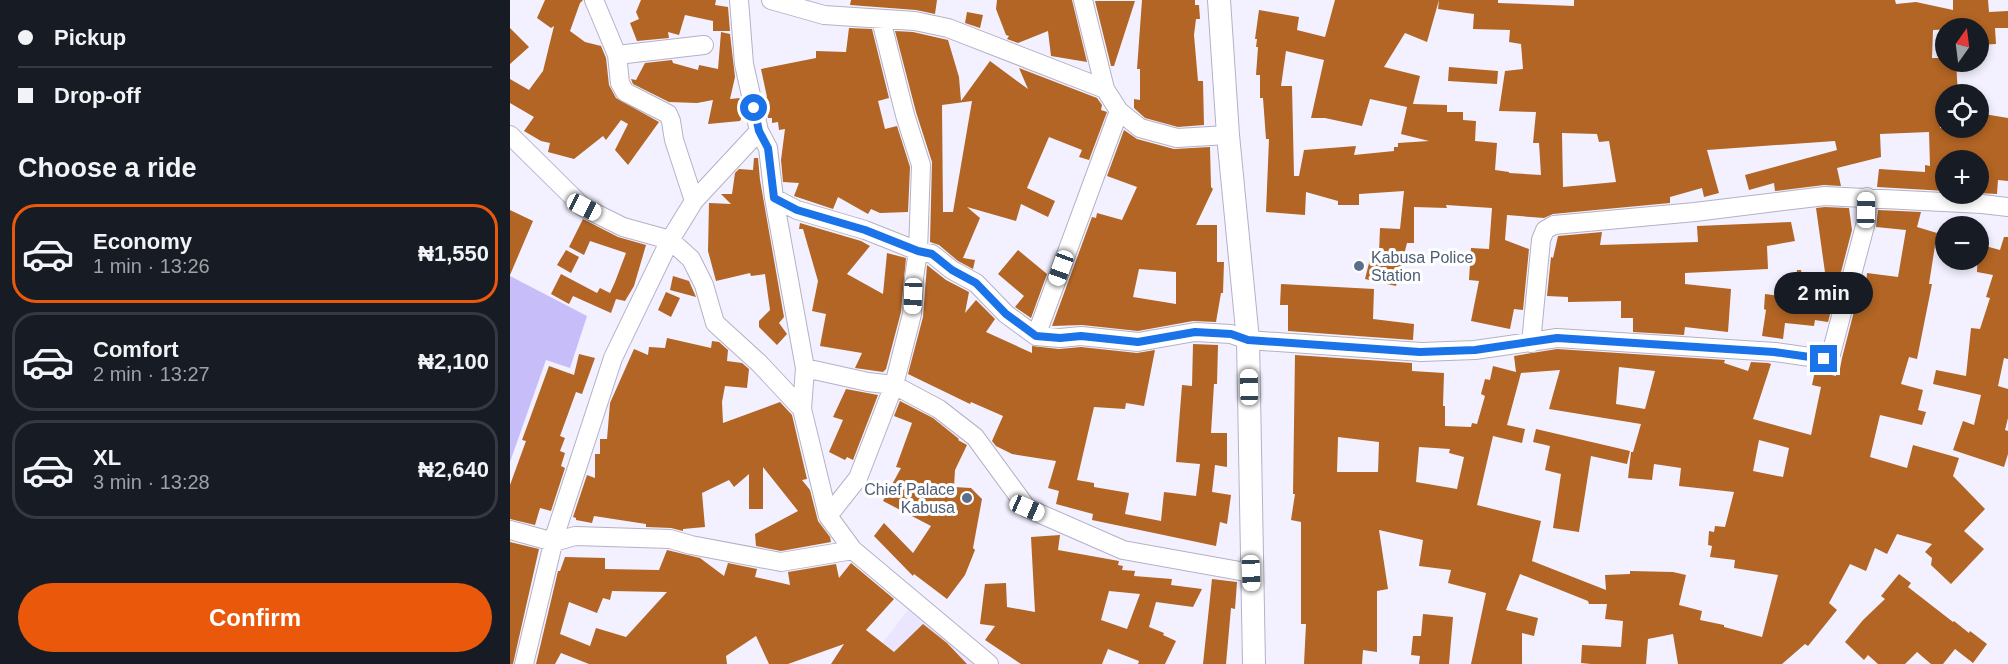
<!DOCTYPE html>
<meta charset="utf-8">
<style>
:root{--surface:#171b24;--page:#20242c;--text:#f1f3f6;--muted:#9ea1a6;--line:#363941;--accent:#ea580c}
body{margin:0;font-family:Helvetica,sans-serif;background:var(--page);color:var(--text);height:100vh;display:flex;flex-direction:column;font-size:22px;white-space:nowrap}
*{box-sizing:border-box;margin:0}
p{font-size:20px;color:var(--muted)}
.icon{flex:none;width:33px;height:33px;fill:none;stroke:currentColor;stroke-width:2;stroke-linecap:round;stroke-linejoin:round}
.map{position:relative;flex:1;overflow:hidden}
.details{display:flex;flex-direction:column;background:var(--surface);width:510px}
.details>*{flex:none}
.guide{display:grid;align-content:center;height:132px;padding:0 18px;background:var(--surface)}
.needle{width:39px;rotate:14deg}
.fabs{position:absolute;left:1425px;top:18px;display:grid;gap:12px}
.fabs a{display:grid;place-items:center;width:54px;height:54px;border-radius:50%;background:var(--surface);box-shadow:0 3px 9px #0003;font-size:30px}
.end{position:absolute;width:27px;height:27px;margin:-14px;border:8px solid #1a73e8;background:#fff;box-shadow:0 0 0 3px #fff}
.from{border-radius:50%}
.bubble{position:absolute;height:42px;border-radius:21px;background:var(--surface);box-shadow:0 3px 9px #0003;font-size:20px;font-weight:800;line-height:42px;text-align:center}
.car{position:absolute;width:18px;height:36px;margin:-18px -9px;border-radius:8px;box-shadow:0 0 4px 2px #0007;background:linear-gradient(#fff 24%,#345 0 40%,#fff 0 76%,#345 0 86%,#fff 0)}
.guide b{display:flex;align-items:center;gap:21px;height:57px;font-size:22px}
.guide b+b{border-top:2px solid var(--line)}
.guide i{width:15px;height:15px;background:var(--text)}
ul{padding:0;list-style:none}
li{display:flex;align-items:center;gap:18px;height:99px;margin:0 12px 9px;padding:0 6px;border:3px solid var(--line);border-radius:24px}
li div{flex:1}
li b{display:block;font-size:22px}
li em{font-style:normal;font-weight:800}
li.selected{border-color:var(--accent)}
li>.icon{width:54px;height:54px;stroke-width:1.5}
h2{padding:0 18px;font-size:27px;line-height:72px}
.cta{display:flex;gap:12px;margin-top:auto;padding:12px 18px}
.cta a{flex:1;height:69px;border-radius:36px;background:var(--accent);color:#fff;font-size:24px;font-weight:800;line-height:69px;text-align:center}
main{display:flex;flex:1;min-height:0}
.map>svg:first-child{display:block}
.built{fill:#eae6ff}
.green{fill:#c7bef9}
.building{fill:#b26524;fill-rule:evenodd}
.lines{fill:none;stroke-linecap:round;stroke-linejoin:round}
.minor-casing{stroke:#b4b1c6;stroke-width:20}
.tertiary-casing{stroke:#b4b1c6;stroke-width:24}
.minor{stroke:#fff;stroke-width:18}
.tertiary{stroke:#fff;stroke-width:22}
.route{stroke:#1a73e8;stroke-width:8}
.service-dot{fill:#5c6f8a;stroke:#fff;stroke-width:2}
.labels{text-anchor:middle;stroke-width:6;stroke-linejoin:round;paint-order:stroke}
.service-label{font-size:16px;fill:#4e5e75;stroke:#fff;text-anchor:start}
</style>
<main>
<section class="details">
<div class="guide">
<b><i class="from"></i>Pickup</b>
<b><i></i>Drop-off</b>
</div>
<h2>Choose a ride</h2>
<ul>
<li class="selected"><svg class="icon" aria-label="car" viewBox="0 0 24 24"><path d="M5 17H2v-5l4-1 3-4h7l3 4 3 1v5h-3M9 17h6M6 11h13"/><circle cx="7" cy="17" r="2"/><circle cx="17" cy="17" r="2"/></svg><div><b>Economy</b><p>1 min · 13:26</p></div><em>₦1,550</em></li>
<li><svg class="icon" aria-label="car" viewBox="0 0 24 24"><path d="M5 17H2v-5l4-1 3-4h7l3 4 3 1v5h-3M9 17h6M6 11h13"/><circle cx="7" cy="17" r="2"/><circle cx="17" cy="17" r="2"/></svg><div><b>Comfort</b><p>2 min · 13:27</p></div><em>₦2,100</em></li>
<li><svg class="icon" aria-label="car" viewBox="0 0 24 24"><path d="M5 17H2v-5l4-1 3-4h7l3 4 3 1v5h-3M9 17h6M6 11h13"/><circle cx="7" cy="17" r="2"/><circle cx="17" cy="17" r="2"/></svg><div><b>XL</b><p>3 min · 13:28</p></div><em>₦2,640</em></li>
</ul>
<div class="cta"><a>Confirm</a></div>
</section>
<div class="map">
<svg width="1498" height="664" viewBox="0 0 1498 664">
<rect width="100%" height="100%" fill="#f3f1ff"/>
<path class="built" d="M 405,601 L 479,664 L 356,664 Z"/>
<path class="green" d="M 0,276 L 77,316 L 60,368 L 36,360 L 0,462 Z"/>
<path class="building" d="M 35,0 L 73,0 L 70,3 L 60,31 L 75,42 L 91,46 L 96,58 L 99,85 L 106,98 L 149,122 L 118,165 L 105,150 L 118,124 L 111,120 L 96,140 L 93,136 L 64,159 L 38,152 L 40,143 L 31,141 L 14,131 L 24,117 L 0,103 L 0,79 L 19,90 L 33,71 L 44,26 L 41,28 L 27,18 Z
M 131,0 L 206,0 L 205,5 L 218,7 L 220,31 L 203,31 L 203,21 L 175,15 L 169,35 L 158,32 L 159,38 L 127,41 L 120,23 L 129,19 L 126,12 Z
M 341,0 L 427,0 L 425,14 L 406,10 L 340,5 Z
M 487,0 L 562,0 L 577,62 L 541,56 L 538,31 L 508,43 L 497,39 L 499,36 L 496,35 L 486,9 Z
M 632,0 L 685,0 L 685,5 L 689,5 L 690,19 L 686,19 L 684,35 L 688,81 L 693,81 L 694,125 L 668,127 L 635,118 L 624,108 L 624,99 L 630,100 L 630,69 L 627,69 Z
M 825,0 L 929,0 L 917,42 L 895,33 L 874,67 L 910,76 L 903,104 L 937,105 L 937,112 L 953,112 L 953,120 L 966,121 L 965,141 L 987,143 L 985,170 L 999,172 L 999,173 L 1031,175 L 1029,143 L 1023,143 L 1026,112 L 989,111 L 995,71 L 1013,69 L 1011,44 L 999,42 L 1000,30 L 963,29 L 964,14 L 928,9 L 929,0 L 988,0 L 988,3 L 1064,6 L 1064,0 L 1385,0 L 1386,4 L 1406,2 L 1443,10 L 1443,0 L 1478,0 L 1479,12 L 1498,11 L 1498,28 L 1485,28 L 1486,44 L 1468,45 L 1468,28 L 1423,30 L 1422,58 L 1436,58 L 1436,62 L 1446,62 L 1448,94 L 1436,94 L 1436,98 L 1429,98 L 1430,128 L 1468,128 L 1468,113 L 1498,118 L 1498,181 L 1488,180 L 1487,194 L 1468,193 L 1468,160 L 1436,160 L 1436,191 L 1367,187 L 1369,169 L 1415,172 L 1415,165 L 1420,166 L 1419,132 L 1370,134 L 1371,157 L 1327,168 L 1331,186 L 1314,185 L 1265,191 L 1264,183 L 1239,190 L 1235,175 L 1327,150 L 1325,141 L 1197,150 L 1209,193 L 1194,197 L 1192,188 L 1160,197 L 1160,203 L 1043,214 L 1034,218 L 997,215 L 995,240 L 1019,249 L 1013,310 L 1004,309 L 1000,329 L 961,321 L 969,281 L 959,280 L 961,248 L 979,249 L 982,208 L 936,205 L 937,208 L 904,207 L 904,243 L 897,243 L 886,286 L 855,279 L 862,251 L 869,253 L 870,228 L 890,229 L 894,191 L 849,194 L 849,205 L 828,205 L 828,201 L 796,192 L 795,215 L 756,212 L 759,139 L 756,139 L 753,98 L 750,98 L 750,75 L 746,75 L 748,47 L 746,47 L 747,39 L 745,39 L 749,10 L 789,17 L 787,30 L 815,37 ZM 776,51 L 814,60 L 801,118 L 815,118 L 852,126 L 860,99 L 897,107 L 891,134 L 919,141 L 888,143 L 888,147 L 884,147 L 884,151 L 844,155 L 846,146 L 794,150 L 789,176 L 784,176 L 782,86 L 771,86 ZM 1052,133 L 1087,134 L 1089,142 L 1099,141 L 1106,182 L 1053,187 Z
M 585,1 L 625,1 L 604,66 L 601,66 Z
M 457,12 L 473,15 L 470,28 L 455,23 Z
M 0,28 L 19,47 L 0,64 Z
M 339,28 L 362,29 L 379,98 L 368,101 L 375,129 L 387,126 L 400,167 L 398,212 L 370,213 L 361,209 L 358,214 L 328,197 L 323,209 L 284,196 L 289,183 L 273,182 L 271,160 L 275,129 L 269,130 L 268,122 L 262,123 L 262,118 L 258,118 L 253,97 L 257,97 L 251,69 L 306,58 L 306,51 L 336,52 Z
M 385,31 L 403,32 L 438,40 L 449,77 L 451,101 L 480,61 L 518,89 L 509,68 L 587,98 L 592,105 L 591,110 L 597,112 L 579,160 L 569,157 L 572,150 L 539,137 L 517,188 L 545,201 L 538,217 L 511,204 L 506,221 L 457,207 L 470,218 L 453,258 L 465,260 L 463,269 L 448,261 L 429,245 L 420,242 L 422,162 L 406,112 ZM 462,101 L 443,212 L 433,212 L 432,105 Z
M 211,32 L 220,34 L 225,77 L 220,99 L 230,98 L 234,114 L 230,121 L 198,124 L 203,100 L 187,103 L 159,102 L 123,84 L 121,79 L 126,80 L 135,63 L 162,60 L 163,63 L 188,70 L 189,65 L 208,69 Z
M 939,67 L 988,71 L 987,84 L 938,81 Z
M 614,130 L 627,139 L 664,149 L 700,147 L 701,187 L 703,189 L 686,225 L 707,225 L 707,262 L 714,262 L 713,293 L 711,293 L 706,322 L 683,321 L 628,331 L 572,325 L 542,326 L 582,217 L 586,218 L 587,213 L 612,220 L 627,187 L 597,176 ZM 629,269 L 666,272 L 666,304 L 623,297 Z
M 244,158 L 248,158 L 250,180 L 274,317 L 269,323 L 277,334 L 267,345 L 249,327 L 249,321 L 260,310 L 255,274 L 241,276 L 240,273 L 206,281 L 198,251 L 199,203 L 221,204 L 211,194 L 222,194 L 225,173 L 229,169 L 243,170 Z
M 1315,207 L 1339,208 L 1342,230 L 1318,322 L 1305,320 L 1304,326 L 1275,323 L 1273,339 L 1252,336 L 1256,310 L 1254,309 L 1255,294 L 1284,298 L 1287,270 L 1291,270 L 1297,305 L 1319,301 L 1306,208 Z
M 0,210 L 23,221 L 0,275 Z
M 1368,210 L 1411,212 L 1407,227 L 1427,233 L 1419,284 L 1422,284 L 1407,359 L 1399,357 L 1391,384 L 1413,390 L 1408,410 L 1416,412 L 1412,425 L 1370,415 L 1360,457 L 1397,468 L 1403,445 L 1449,458 L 1443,476 L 1475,509 L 1454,531 L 1474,549 L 1441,584 L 1421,565 L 1422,558 L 1415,552 L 1422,544 L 1387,534 L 1377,554 L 1365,548 L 1356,571 L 1340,564 L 1319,603 L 1327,610 L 1298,646 L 1295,644 L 1272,664 L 1168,664 L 1163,634 L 1138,639 L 1136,664 L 1081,664 L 1071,663 L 1072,645 L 1111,647 L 1113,621 L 1095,619 L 1097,604 L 1079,604 L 1078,601 L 1010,574 L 996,610 L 1028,618 L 1024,636 L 1012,633 L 1012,664 L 961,664 L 976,593 L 938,583 L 941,570 L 909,566 L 913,540 L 869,530 L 878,589 L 867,591 L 867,652 L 853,650 L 852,664 L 794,664 L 796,624 L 791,624 L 791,522 L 781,520 L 785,494 L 783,494 L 785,355 L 902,363 L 902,371 L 934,373 L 933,406 L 935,406 L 935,426 L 961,427 L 962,423 L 967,424 L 975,396 L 971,394 L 975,379 L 980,380 L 983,366 L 1006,372 L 1004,356 L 1047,349 L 1215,360 L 1214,363 L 1238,371 L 1241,362 L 1258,363 L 1261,364 L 1243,419 L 1301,435 L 1311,387 L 1302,385 L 1305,371 L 1326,376 L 1326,374 L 1329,374 L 1332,358 L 1350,288 L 1351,295 L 1355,295 L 1357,273 L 1388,277 L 1396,230 L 1366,227 ZM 1109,367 L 1145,371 L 1135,409 L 1106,404 ZM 1050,370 L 1039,409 L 1131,424 L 1123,452 L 1121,452 L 1118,478 L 1142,480 L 1144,464 L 1171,468 L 1169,486 L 1224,492 L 1215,527 L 1205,526 L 1204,532 L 1199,531 L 1198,545 L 1202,546 L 1200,557 L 1225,560 L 1224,568 L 1268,575 L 1252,637 L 1214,627 L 1214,625 L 1190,620 L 1192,611 L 1169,605 L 1176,575 L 1163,572 L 1120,571 L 1120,574 L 1095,575 L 1096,590 L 1022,561 L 1031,521 L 967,505 L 983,436 L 1012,443 L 1015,429 L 997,425 L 1011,373 ZM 828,437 L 869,442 L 868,472 L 827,472 ZM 1249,440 L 1279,448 L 1273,477 L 1243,471 ZM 909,447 L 940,449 L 939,453 L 954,457 L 947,489 L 906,482 Z
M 73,219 L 108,237 L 136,245 L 124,286 L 115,301 L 106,299 L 101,313 L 63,296 L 59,304 L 41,294 L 51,274 L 87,293 L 90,288 L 100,293 L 105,282 L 116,253 L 80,241 L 74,255 L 59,247 Z
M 1281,222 L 1285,241 L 1257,246 L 1258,269 L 1175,273 L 1175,284 L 1221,289 L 1218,332 L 1175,327 L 1174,335 L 1123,332 L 1123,318 L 1111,318 L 1111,301 L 1058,302 L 1058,297 L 1037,296 L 1041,257 L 1043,258 L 1048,236 L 1092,232 L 1090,245 L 1188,242 L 1187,226 Z
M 290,223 L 351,241 L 360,246 L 337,274 L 373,294 L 377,253 L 396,258 L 391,312 L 376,369 L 373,372 L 345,368 L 352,353 L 310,346 L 316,314 L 302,311 L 308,281 L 293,229 L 289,229 Z
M 1494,237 L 1498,237 L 1498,359 L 1494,358 L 1488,386 L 1498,389 L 1498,418 L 1495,430 L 1498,431 L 1498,454 L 1494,467 L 1443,450 L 1453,421 L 1464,425 L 1471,395 L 1423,384 L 1426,370 L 1456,376 L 1461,328 L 1470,329 L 1480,298 L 1476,297 L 1483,275 L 1467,272 L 1468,244 L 1490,250 Z
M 56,250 L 69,257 L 61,273 L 47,265 Z
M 508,250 L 537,274 L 521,318 L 505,307 L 514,296 L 488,274 Z
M 417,265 L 436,280 L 459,292 L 455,313 L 466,300 L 485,319 L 476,332 L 522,353 L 522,346 L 549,349 L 571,347 L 627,353 L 645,350 L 634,406 L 616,403 L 615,409 L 584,407 L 567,480 L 584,483 L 584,487 L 619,493 L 615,514 L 651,521 L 654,492 L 686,496 L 690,464 L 666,462 L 672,385 L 682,386 L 683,344 L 708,345 L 707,384 L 704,384 L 701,433 L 717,433 L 717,467 L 705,465 L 702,492 L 721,495 L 717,524 L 710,522 L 706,546 L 582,520 L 583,514 L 546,504 L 549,491 L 538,488 L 546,461 L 502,454 L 486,446 L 482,441 L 493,416 L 461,402 L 460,404 L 398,374 L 413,317 Z
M 163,276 L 179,281 L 186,297 L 160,290 Z
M 771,284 L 864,289 L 863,319 L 904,324 L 903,340 L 778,331 L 778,305 L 770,305 Z
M 156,292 L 170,298 L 161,317 L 148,310 Z
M 157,338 L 201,348 L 202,341 L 209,342 L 218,350 L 217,361 L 232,363 L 239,369 L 237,388 L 215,386 L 212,402 L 213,423 L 270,402 L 282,415 L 297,479 L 292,480 L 300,490 L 308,521 L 320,537 L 321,542 L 271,551 L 246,546 L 245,534 L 288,511 L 253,467 L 253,509 L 239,509 L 239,474 L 224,487 L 219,480 L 192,493 L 195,527 L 173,529 L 173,531 L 161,528 L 136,527 L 136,524 L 84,516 L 82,523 L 66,520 L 66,518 L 63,517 L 77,475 L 85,478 L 85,454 L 90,454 L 90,439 L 97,439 L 100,403 L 124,349 L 138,355 L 139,347 L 155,348 Z
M 69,354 L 85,358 L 72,394 L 66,392 L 50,436 L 55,438 L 50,451 L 55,453 L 51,466 L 55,468 L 41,511 L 30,508 L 25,525 L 0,519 L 0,485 L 16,441 L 12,440 L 39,366 L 64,375 Z
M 336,389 L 368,395 L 343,460 L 337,457 L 335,460 L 319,452 L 333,420 L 323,417 Z
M 390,401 L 423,418 L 449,439 L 448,440 L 457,445 L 445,470 L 444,487 L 461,488 L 472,499 L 463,548 L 465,550 L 455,575 L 437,599 L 404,574 L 403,576 L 364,536 L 374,523 L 403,553 L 421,526 L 373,501 L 391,468 L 386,467 L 402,423 L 384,416 Z
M 1026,429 L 1120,451 L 1117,464 L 1081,456 L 1069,532 L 1043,528 L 1051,474 L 1035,470 L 1040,446 L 1023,442 Z
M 550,535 L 548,550 L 609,561 L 608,565 L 613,566 L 612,570 L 625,571 L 624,576 L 662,579 L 661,585 L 692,589 L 683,607 L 646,602 L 639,627 L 654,633 L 653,635 L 666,641 L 655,664 L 628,664 L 629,661 L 598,649 L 592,664 L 511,664 L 475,640 L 485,626 L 470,624 L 475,584 L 496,583 L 497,607 L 525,612 L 521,537 ZM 599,591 L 630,594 L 617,629 L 591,620 Z
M 0,542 L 29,549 L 3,664 L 0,664 Z
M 157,550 L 190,558 L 214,576 L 218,563 L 247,569 L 245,577 L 280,585 L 278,572 L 326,564 L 329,578 L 341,563 L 384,599 L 356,630 L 384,652 L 413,624 L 437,643 L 457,664 L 321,664 L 334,644 L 278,664 L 259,664 L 246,636 L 216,656 L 217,664 L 79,664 L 51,653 L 45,664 L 26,664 L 48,571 L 50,571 L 55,557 L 95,558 L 95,569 L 149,570 ZM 102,591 L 157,592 L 116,637 L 86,628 L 80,646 L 50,634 L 59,602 L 87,613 L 93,598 L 100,600 Z
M 1389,574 L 1401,583 L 1398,587 L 1443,622 L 1444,621 L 1459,633 L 1460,631 L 1477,644 L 1463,663 L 1445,649 L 1433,664 L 1421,664 L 1407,652 L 1395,664 L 1368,664 L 1358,655 L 1354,660 L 1335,642 L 1353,620 L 1375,599 L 1371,596 Z
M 702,579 L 727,582 L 725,609 L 721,608 L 716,664 L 693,664 Z
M 913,614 L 943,617 L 939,664 L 909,664 L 910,656 L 901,655 L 903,636 L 911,636 Z"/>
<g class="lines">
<defs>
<path id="minor" d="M 84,0 L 107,55 L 110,83 L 115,92 L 158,114 L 161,121 L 164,140 L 184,201
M 229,0 L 234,64 L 249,131 L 258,148 L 264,198 L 295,368 L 292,409
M 261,0 L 314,15 L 405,21 L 438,28 L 595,89 L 609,111 L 630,128 L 667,138 L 718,135
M 573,0 L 595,89
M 107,55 L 194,45
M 0,135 L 73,207 L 113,227 L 160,240 L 181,259 L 194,285 L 205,323 L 249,363 L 292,409 L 318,516 L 343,550 L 479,664
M 264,198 L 287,210 L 355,230 L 408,251 L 422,254 L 442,270 L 466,283 L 496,314 L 526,336 L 550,338 L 571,336 L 628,342 L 685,332 L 721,334 L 738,340 L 911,352 L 965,350 L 1047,338 L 1265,352 L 1314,359 L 1321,354 L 1356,222 L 1357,197
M 526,336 L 609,111
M 1021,343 L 1031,240 L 1035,230 L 1044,225 L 1185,212 L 1315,196 L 1472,204 L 1498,207
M 295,368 L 358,382 L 384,385 L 429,409 L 465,437 L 517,508 L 613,550 L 741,573
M 318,516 L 348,478 L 384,385 L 402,314 L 404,278 L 408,251 L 411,165 L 395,115 L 371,20
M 0,530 L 44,542 L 65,536 L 160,539 L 181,545 L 271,562 L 343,550
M 14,664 L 45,535 L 103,358 L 160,240 L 184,201 L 249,131"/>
<path id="tertiary" d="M 709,0 L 718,135 L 738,340 L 744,664"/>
</defs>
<use href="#minor" class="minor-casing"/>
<use href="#tertiary" class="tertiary-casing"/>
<use href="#minor" class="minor"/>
<use href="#tertiary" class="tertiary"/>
</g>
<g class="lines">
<path class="route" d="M 244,108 L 249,131 L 258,148 L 264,198 L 287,210 L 355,230 L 408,251 L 422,254 L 442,270 L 466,283 L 496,314 L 526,336 L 550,338 L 571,336 L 628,342 L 685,332 L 721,334 L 738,340 L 910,352 L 965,350 L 1047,338 L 1264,352 L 1314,359"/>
</g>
<g class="service-dot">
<circle cx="849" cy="266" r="6"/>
<circle cx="457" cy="498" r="6"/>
</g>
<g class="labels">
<g class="service-label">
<text x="861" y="263">Kabusa Police<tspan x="861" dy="18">Station</tspan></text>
<text x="445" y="495" text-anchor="end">Chief Palace<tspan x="445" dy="18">Kabusa</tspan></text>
</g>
</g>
</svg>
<div class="fabs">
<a><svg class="needle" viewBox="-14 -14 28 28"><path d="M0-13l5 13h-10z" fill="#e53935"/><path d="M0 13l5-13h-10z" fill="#9ea1a6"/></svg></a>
<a><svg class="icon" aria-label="locate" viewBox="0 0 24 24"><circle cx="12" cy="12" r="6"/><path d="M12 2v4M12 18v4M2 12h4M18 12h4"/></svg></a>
<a>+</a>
<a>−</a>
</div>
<i class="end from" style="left:244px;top:108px"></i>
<i class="end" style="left:1314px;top:359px"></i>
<div class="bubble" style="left:1264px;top:272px;width:99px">2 min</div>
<i class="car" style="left:74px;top:207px;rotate:117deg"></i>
<i class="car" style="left:1356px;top:210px;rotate:1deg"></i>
<i class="car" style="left:551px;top:268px;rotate:200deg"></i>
<i class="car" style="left:403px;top:296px;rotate:182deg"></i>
<i class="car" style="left:739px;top:387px;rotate:359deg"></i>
<i class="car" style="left:517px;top:508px;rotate:114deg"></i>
<i class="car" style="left:741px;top:573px;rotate:178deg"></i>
</div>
</main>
